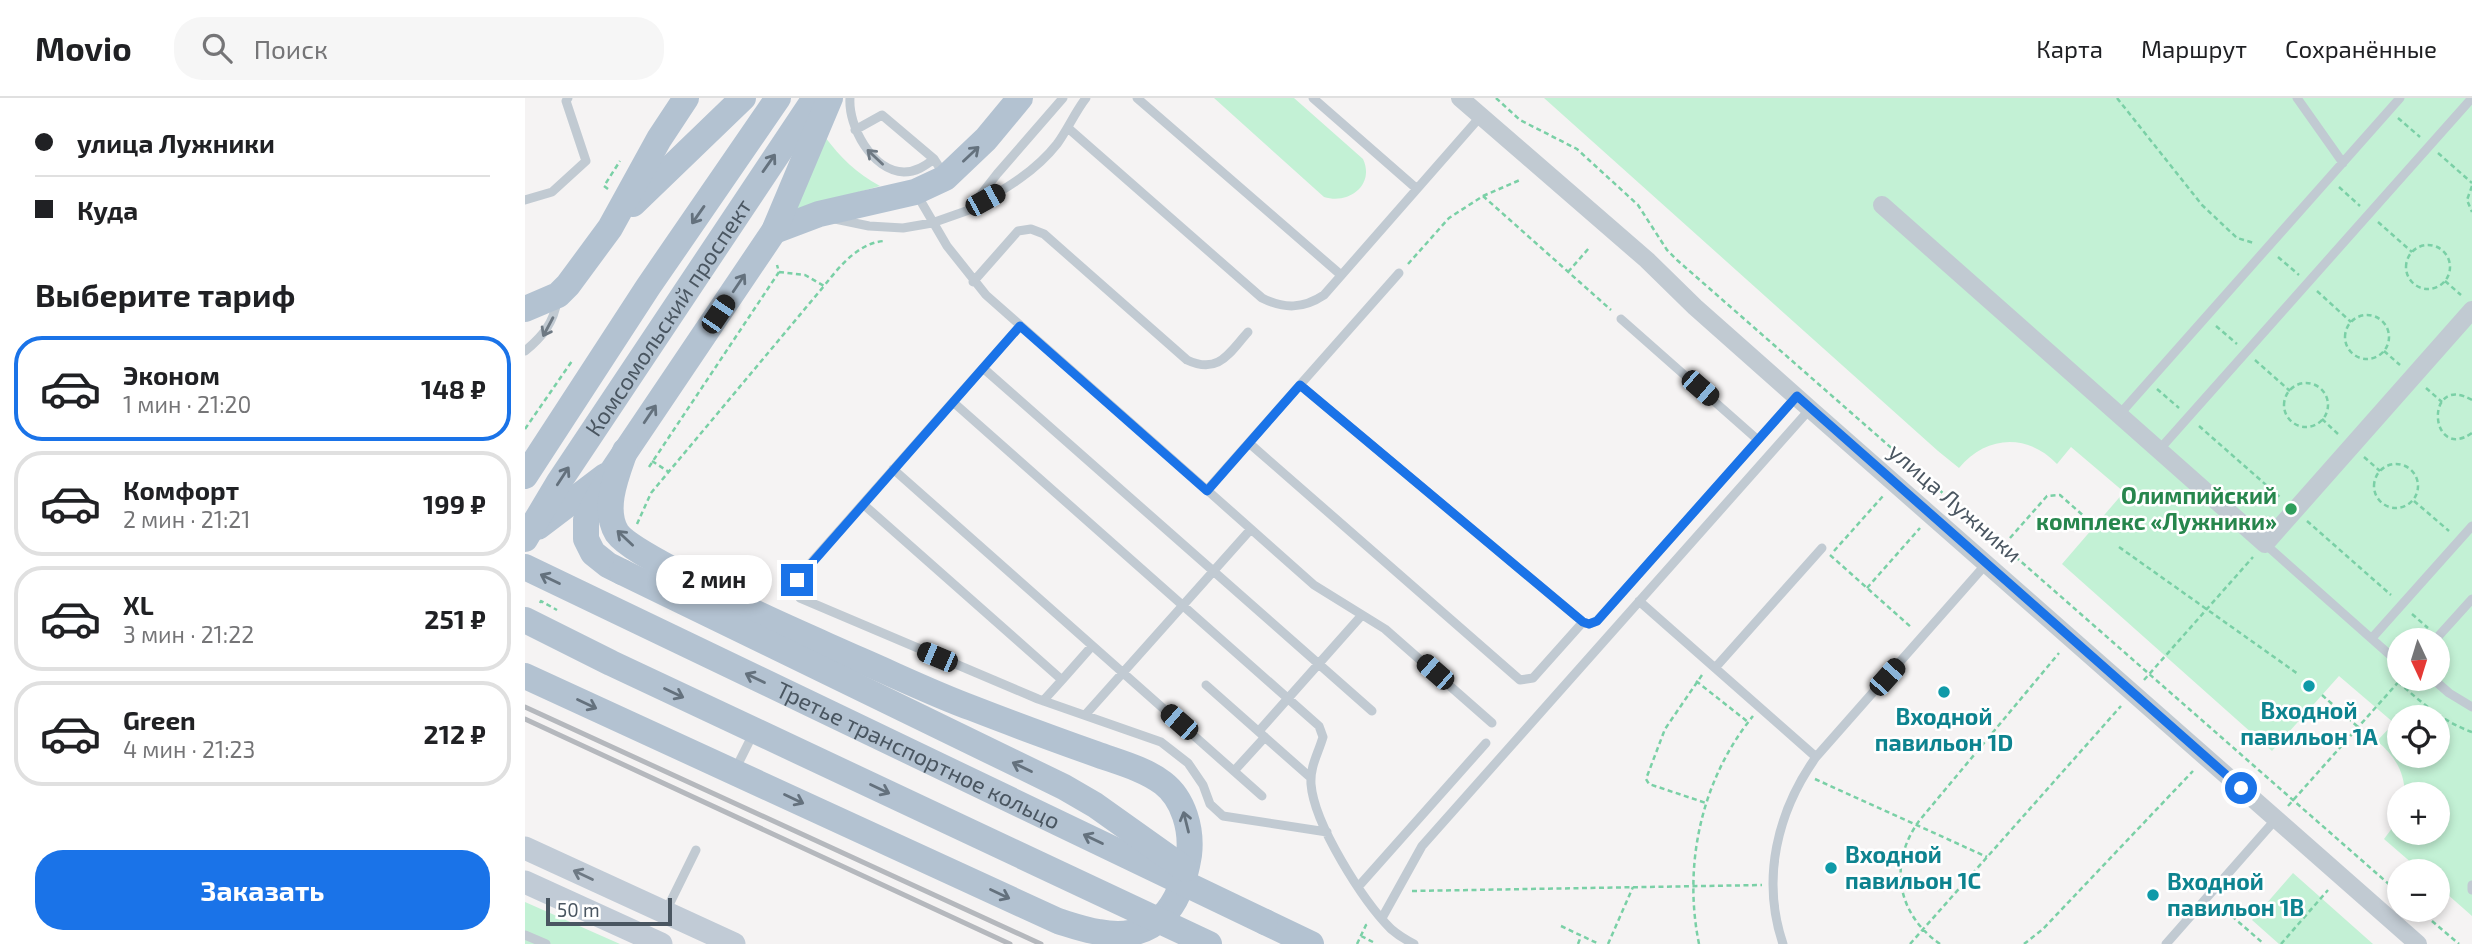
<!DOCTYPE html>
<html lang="ru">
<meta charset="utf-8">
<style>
:root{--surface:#fff;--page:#f6f6f6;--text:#202124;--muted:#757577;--line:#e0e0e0;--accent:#1a73e8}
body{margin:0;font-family:"Exo 2",sans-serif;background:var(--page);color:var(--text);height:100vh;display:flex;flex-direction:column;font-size:26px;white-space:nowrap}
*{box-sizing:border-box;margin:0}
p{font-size:23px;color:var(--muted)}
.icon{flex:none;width:38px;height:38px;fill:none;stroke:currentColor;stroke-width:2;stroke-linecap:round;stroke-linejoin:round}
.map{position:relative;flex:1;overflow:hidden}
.sheet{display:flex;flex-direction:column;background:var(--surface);width:525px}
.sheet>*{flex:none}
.top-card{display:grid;align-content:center;height:154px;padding:0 35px;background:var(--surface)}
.needle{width:46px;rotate:176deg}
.tools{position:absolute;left:1862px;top:530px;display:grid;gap:14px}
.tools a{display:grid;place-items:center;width:63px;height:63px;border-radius:50%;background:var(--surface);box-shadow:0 4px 10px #0003;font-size:35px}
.scale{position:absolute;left:21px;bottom:18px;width:126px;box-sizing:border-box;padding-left:7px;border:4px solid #4a5661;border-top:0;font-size:19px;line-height:24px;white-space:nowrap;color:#4a5661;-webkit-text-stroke:5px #fff;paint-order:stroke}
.end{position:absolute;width:32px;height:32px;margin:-16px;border:9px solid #1a73e8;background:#fff;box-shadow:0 0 0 4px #fff}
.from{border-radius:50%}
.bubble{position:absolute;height:49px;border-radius:24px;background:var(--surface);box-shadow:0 4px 10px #0003;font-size:23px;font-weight:700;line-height:49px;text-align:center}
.car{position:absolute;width:21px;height:42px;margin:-21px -10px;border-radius:9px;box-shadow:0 0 5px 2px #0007;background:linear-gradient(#222 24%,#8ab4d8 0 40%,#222 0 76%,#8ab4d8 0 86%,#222 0)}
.top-card b{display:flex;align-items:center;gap:24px;height:66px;font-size:26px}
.top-card b+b{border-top:2px solid var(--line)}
.top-card i{width:18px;height:18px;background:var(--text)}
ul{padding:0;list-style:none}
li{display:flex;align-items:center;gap:21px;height:105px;margin:0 14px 10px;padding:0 21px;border:4px solid var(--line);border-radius:28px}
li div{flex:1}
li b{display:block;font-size:26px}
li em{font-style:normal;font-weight:700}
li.active{border-color:var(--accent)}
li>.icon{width:63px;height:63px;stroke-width:1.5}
h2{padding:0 35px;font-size:32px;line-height:84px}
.button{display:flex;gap:14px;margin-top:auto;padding:14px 35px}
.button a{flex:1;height:80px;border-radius:28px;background:var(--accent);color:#fff;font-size:28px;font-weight:700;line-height:80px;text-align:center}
header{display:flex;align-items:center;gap:42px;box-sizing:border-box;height:98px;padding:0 35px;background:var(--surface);border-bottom:2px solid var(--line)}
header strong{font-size:33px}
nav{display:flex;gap:38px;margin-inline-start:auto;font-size:24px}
.search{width:490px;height:63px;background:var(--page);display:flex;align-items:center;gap:18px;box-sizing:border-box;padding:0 24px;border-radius:28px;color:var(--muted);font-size:26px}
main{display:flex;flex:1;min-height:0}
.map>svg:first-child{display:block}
.green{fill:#c3f1d5;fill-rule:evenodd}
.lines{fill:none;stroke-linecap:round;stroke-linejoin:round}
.path{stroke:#7ad0a6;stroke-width:2.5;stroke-dasharray:5 3.5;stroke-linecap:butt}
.lane{stroke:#c1cad2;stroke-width:9}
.street{stroke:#c1cad2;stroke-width:18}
.secondary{stroke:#c1cbd6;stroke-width:23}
.primary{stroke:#b3c2d1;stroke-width:26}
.rail{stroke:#b5b8bd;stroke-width:5}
.primary-bridge{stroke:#b3c2d1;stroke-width:26}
.oneway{stroke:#64717d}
.oneway2{stroke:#6e7983}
.oneway3{stroke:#6e7984}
.route{stroke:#1a73e8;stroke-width:9}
.leisure-dot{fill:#2e9e5b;stroke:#fff;stroke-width:2.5}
.culture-dot{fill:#0f9aa8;stroke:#fff;stroke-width:2.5}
.labels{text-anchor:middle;stroke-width:5;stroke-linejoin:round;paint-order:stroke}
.street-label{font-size:23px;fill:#4a5661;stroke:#fff}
.leisure-label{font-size:23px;font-weight:bold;fill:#27864d;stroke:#fff;text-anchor:end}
.culture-label{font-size:23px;font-weight:bold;fill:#0d838f;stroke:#fff}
</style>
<header>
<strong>Movio</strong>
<div class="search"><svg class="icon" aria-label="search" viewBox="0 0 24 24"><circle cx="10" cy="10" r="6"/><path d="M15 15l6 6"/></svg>Поиск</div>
<nav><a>Карта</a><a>Маршрут</a><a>Сохранённые</a></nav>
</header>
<main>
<section class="sheet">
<div class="top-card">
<b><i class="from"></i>улица Лужники</b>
<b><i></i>Куда</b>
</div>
<h2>Выберите тариф</h2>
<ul>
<li class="active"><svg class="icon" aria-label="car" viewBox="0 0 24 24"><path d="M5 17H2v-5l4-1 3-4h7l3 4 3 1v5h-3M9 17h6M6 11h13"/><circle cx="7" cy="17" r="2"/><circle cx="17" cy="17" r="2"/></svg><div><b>Эконом</b><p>1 мин · 21:20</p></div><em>148 ₽</em></li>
<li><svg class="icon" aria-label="car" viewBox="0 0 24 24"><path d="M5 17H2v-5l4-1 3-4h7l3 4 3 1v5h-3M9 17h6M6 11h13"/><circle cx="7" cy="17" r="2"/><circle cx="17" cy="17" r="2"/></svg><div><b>Комфорт</b><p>2 мин · 21:21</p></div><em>199 ₽</em></li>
<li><svg class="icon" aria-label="car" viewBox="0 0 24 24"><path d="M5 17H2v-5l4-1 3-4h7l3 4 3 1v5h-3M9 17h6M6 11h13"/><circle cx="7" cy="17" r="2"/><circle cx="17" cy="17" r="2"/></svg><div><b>XL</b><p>3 мин · 21:22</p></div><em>251 ₽</em></li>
<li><svg class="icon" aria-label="car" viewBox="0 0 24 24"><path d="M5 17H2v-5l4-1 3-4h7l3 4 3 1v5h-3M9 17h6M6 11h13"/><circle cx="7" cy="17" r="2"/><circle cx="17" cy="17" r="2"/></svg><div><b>Green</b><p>4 мин · 21:23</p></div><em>212 ₽</em></li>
</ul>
<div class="button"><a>Заказать</a></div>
</section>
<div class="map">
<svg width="1947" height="846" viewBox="0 0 1947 846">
<rect width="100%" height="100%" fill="#f5f3f3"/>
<path class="green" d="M 689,0 L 769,0 L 838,61 C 850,87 824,107 799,99 Z
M 1019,0 L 1947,0 L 1947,818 L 1913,788 L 1913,774 L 1896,773 L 1859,741 L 1874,721 L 1874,735 L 1913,735 L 1913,696 L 1880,696 C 1879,673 1870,658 1852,643 L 1869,625 L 1814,578 L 1747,653 L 1537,466 L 1599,394 L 1546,349 L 1532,366 C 1503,335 1461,337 1434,370 L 1413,353 ZM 1874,542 L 1913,542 L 1913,581 L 1874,581 ZM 1874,620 L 1913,620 L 1913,658 L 1874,658 Z
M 300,39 C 316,60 331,75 355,88 L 277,110 L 264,118 Z
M 1768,775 L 1848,846 L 1754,846 L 1727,822 Z
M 0,804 L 95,846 L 0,846 Z"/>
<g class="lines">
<path class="path" d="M 971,0 L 995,22 L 1052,51 L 1113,107 L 1142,152 L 1152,162 L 1874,795
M 1592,0 L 1677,107 L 1712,140 L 1729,145
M 1873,20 L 1895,39
M 1913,55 L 1947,85
M 1947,88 L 1942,102 L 1947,114
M 1814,89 L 1835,108
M 83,91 L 79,88 L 95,63
M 958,98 L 995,82
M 1853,124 L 1887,154
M1881 169a22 22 0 1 1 44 0a22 22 0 1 1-44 0Z
M 1753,159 L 1774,177
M 883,166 L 924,120 L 958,98 L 1086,212
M 254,174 L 280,177 L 299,188 C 314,169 333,145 359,143
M 1043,174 L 1064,150
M 1920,183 L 1936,197
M 1792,193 L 1826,224
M1820 239a22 22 0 1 1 44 0a22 22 0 1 1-44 0Z
M 1691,228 L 1712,246
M 1859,253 L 1875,267
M 1730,262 L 1765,293
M1759 307a22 22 0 1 1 44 0a22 22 0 1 1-44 0Z
M 1901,290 L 1917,304
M 1632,291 L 1654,310
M 1947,302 C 1899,274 1904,365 1947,335
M 1797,321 L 1813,336
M 1674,328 L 1756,400
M 0,331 L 47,263
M 1839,359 L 1855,373
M 127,363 L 144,374
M1849 388a22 22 0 1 1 44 0a22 22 0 1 1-44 0Z
M 124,369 L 254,174 L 252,167
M 1889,403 L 1924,433
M 1782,423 L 1866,497
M 112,426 L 126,395 L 299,188
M 1485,440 L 1522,398 L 1535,397 L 1570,428
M 1594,449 L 1773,576
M 1309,453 L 1358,398
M 1305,457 L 1387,530
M 1342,490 L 1395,430
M 15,505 L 16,503 L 32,512
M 1887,516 L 1903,530
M 1177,577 L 1140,631 L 1121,681 L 1124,686 L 1181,705
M 1619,582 L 1728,459
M 1171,583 L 1223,624
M 1873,584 C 1896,604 1918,624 1947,634
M 1797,597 L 1833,629
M 1290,681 L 1462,759
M 1763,708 L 1876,581
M 887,793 L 1237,787
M 1694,807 L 1739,846
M 1894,812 L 1934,846
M 1036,828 L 1074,846
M 836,838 L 848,844
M 832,846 L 841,827 L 844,825
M 1053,846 L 1056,838
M 1083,846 L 1108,789
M 1174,846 C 1158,767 1176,682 1228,618
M 1385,846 L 1596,608
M 1415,846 C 1372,816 1363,766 1394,723 L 1534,555
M 1499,846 L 1518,831 L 1668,673
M 1756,846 L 1803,792"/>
<path class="lane" d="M 325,0 C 323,28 347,73 379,74 C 391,74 400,68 409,61
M 612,0 L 816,177
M 788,0 L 892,91
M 1772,0 L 1818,65
M 543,30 L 737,200 C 759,211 778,211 799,197 L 955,19
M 330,32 L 357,17 L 409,61 L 420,78
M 391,95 L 422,148 L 461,197 L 682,392
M 0,102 L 27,94 L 61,63 L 41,3 L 43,0
M 449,109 C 480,91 510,74 532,46 C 543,31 550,14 561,0
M 310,121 L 344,128 L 378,130 L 407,125 L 444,112 L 472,76 L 538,0
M 874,175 L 682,392 L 789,487 L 860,531 L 967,625
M 448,184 L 493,133 L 506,131 L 519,136 L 662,262 C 694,277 704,255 723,234
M 1096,221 L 1233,342
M 495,228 L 276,476 C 270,485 270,492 275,500 L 513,601 L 636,644 L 663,665 L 678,687 L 685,706 L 698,718 L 802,734
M 0,253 C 17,239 29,225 32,202
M 458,270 L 847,613
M 775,287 L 1058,524 L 1064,526 L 1072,523 L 1272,298
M 428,304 L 794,628 L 798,639 C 793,656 785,668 786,686 C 789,726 838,803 866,831 C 873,837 881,842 889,846
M 1594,317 L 1875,0
M 724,345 L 995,582 L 1008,580 L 1058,524
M 1634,352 L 1947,0
M 368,371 L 737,698
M 338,406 L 537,582 L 567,548
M 1740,446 L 1874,565
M 1114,503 L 1291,659
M 1847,540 L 1947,428
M 1910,542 L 1947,501
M 1190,570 L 1297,450
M 1908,581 L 1924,595 L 1947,609
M 681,587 L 786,680
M 518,603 L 537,582
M 561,616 L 726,431
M 734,633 L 837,517
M 214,664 L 229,634
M 709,673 L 740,639
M 1947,787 L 1947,792
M 833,789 L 961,645
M 141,813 L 171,752
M 857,820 L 897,748 L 1285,311
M 0,837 L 21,846
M 1258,846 C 1236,781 1252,714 1291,659 L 1462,465
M 1641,846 L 1751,721"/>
<path class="street" d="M 935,0 L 1122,162 L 1170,209 L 1285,311 L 1893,846
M 1357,107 L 1740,446 L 1947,212"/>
<path class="secondary" d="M 0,750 L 209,846
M 0,784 L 136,846"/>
<g class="primary">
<path d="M 108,106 L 218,0"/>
<path d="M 249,133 L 294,116 L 390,94 L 420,80 L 461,41 L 495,0"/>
<path d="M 0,211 L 33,197 L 43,187 L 85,130 L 134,41 L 161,0"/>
<path d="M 0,378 L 123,189 L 253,0"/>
<path d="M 13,429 L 80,378"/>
<path id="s1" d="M 0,441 L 34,384 L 290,0"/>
<path d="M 97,474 L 83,467 L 68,455 L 61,441 L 61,422 L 88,372 L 249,133 L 305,0"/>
<path d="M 0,578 L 533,823 C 546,827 560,832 574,834 C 631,845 656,808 664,757 C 667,732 659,701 638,685 C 620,671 593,664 571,656 C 529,641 488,626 447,610 C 409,596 372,578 335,562 C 277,536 219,512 163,480 C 146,470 103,450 92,435 C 77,411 92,376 100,353"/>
<path d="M 740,824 L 786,846"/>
</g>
<path class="rail" d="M 0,609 L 516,846
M 0,621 L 485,846"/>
<g class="primary-bridge">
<path id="s2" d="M 0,469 L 740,824"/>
<path d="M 97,474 L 539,689 L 570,707 L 660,771"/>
<path d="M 0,522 L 86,565 L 684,846"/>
</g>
</g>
<defs><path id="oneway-shaft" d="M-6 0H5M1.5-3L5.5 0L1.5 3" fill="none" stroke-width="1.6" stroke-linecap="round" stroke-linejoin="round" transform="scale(1.75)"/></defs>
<g class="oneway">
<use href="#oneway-shaft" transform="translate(446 56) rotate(-43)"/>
<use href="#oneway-shaft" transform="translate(244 65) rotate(-55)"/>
<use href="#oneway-shaft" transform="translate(173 117) rotate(125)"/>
<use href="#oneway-shaft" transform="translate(214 185) rotate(-56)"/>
<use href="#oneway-shaft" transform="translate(125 316) rotate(-56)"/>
<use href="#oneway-shaft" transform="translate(38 378) rotate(-57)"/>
<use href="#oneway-shaft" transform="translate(100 440) rotate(-137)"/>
<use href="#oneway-shaft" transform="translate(25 481) rotate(-154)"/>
<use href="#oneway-shaft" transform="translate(230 580) rotate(-154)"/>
<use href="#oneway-shaft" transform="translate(149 595) rotate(25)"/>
<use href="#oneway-shaft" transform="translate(62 606) rotate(25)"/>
<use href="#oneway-shaft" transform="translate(497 669) rotate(-154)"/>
<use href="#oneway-shaft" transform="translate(355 691) rotate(25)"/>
<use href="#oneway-shaft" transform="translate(269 701) rotate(25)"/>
<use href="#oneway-shaft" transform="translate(661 724) rotate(-104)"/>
<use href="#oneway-shaft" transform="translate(568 741) rotate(-154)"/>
<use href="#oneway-shaft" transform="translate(475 796) rotate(25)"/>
</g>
<g class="oneway2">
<use href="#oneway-shaft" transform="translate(350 59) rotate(-137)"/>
<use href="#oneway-shaft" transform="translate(23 229) rotate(118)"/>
</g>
<use class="oneway3" href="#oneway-shaft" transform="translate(58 777) rotate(-155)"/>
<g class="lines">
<path class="route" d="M 272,482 L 495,228 L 682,393 L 775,287 L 1058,524 L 1064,526 L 1072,523 L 1272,298 L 1716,690"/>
</g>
<circle class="leisure-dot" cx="1766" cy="411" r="7"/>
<g class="culture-dot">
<circle cx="1784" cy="588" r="7"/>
<circle cx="1419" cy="594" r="7"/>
<circle cx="1306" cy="770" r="7"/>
<circle cx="1628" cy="797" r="7"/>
</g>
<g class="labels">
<g class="street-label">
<text dy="8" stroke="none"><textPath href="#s1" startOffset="264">Комсомольский проспект</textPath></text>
<text transform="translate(1430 405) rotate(41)" y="8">улица Лужники</text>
<text dy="8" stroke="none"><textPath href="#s2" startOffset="436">Третье транспортное кольцо</textPath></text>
</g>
<g class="leisure-label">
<text x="1752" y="406">Олимпийский<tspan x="1752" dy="26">комплекс «Лужники»</tspan></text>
</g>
<g class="culture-label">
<text x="1784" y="621">Входной<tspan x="1784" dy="26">павильон 1A</tspan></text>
<text x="1419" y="627">Входной<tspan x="1419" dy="26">павильон 1D</tspan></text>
<text x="1320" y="765" text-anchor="start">Входной<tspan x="1320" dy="26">павильон 1C</tspan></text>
<text x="1642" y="792" text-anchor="start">Входной<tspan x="1642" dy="26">павильон 1B</tspan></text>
</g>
</g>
</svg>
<div class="tools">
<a><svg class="needle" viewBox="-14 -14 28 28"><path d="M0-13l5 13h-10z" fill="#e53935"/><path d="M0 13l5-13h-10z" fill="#757577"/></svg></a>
<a><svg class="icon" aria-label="locate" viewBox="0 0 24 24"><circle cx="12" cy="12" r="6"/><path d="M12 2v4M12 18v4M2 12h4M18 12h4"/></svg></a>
<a>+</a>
<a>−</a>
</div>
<div class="scale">50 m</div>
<i class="end from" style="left:1716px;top:690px"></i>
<i class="end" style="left:272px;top:482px"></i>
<div class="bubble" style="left:131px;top:457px;width:116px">2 мин</div>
<i class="car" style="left:460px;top:102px;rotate:61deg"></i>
<i class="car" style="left:193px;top:216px;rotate:34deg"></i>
<i class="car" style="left:1175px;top:290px;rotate:131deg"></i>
<i class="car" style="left:412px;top:559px;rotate:293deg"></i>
<i class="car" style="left:910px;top:574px;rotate:311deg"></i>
<i class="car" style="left:1362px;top:579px;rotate:42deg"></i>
<i class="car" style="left:654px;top:624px;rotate:311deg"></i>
</div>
</main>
